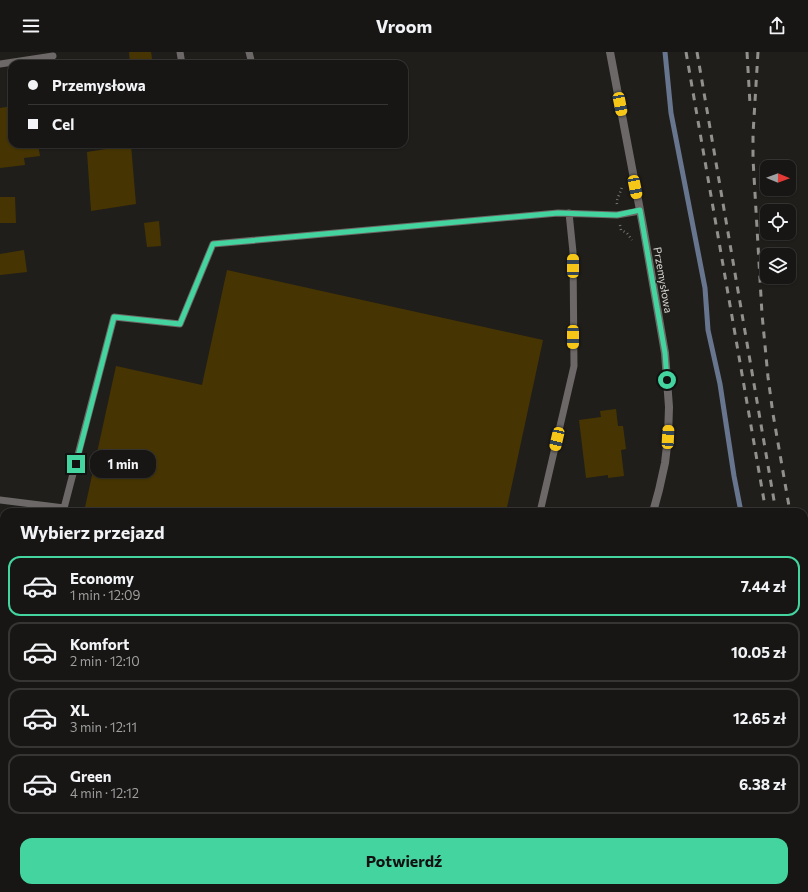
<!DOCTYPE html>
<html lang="pl">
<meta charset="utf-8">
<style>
:root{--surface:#181614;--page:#211f1d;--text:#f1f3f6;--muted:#9f9fa0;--line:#363534;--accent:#43d4a0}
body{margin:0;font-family:Commissioner,sans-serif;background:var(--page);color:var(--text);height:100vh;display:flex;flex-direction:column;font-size:15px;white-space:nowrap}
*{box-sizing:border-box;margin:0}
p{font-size:13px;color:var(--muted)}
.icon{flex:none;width:22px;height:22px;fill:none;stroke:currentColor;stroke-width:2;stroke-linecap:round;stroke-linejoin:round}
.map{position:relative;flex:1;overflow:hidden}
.drawer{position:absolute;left:0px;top:456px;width:808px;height:384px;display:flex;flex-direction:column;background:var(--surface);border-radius:12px 12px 0 0;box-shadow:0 1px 3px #0004,0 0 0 1px var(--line)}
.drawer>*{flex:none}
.banner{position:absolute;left:8px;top:8px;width:400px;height:88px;border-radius:12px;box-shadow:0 1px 3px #0004,0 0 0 1px var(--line);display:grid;align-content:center;height:88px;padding:0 20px;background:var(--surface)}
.needle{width:26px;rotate:91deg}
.buttons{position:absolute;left:760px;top:108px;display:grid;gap:8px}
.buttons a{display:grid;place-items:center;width:36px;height:36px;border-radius:8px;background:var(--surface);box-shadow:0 1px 3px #0004,0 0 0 1px var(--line);font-size:20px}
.end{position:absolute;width:18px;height:18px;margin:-9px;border:5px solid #43d4a0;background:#111;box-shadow:0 0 0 2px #111}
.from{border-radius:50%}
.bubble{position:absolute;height:28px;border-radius:12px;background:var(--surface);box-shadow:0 1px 3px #0004,0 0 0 1px var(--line);font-size:13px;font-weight:700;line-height:28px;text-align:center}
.car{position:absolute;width:12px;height:24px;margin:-12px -6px;border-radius:5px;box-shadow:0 0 3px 1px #0007;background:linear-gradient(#f5c518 24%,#345 0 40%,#f5c518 0 76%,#345 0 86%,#f5c518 0)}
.banner b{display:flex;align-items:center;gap:14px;height:38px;font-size:15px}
.banner b+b{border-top:1px solid var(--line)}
.banner i{width:10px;height:10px;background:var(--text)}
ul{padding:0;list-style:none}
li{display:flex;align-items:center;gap:12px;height:60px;margin:0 8px 6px;padding:0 12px;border:2px solid var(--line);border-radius:12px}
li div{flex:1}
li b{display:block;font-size:15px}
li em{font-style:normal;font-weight:700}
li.active{border-color:var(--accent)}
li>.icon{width:36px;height:36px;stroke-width:1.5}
h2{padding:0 20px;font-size:18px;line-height:48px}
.primary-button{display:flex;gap:8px;margin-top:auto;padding:8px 20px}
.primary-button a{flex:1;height:46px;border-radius:12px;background:var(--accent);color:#111;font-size:16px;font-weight:700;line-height:46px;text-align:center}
header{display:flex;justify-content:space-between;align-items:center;height:52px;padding:0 20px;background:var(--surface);font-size:18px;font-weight:700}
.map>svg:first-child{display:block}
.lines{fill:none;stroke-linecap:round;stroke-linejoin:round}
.stream{stroke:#67758e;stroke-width:5}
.building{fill:#463502}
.path{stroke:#757470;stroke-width:2.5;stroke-dasharray:1 3;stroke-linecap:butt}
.service{stroke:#6b6867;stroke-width:7}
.minor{stroke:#6b6867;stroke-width:8}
.tertiary{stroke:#6b6867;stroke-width:8}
.rail{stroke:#92908d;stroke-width:3;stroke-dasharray:7 7;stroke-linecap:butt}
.route{stroke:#43d4a0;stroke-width:5}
.labels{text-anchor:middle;stroke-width:3;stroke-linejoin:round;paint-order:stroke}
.street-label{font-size:11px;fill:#d6d5d2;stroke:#201e1a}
</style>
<header><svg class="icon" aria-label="menu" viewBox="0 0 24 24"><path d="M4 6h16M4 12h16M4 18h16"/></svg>Vroom<svg class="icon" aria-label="share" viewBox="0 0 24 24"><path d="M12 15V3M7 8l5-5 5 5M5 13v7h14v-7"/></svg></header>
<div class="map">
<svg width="808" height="840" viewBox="0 0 808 840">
<rect width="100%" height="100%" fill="#201e1a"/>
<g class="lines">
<path class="stream" d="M 665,0 L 671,61 L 705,236 L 708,278 L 720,332 L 734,424 L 741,460"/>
</g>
<path class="building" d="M 129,0 L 151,0 L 153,12 L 130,12 Z
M 12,54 L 12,92 L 38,92 L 40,104 L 24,106 L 25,113 L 0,116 L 0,56 Z
M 131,93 L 136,152 L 91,159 L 87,100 Z
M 0,145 L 15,145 L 16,171 L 0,171 Z
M 159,169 L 161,194 L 147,195 L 144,171 Z
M 24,198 L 27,220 L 0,223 L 0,202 Z
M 227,218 L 543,288 L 506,460 L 84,460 L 116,314 L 202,333 Z
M 616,357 L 618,374 L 623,374 L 626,397 L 621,398 L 624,424 L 608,426 L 608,423 L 586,426 L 579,368 L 601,365 L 600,359 Z
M 2,691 L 3,693 L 4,693 L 4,715 L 0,716 L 0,692 Z"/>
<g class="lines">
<path class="path" d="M 617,152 C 616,146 621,141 622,134
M 620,173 L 621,178 L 627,181 L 632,188
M 0,569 L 4,570
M 796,836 L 796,840"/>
<path class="service" d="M 180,0 L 182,12
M 249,0 L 252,12
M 0,12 L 53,4
M 0,448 L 64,456
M 63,460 L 114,265 L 180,272 L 213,192 L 558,161 L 617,163 L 640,159
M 540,460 L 574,314 L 573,200 L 569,161"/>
<path class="minor" d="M 772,836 L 773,840"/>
<path class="tertiary" d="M 610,0 L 643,174 L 665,301 L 669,355 L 668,385 L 665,411 L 659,438 L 653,460
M 0,593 L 4,594
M 804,772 L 808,773"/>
<path class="rail" d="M 686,0 L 766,460
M 697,0 L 776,460
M 747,0 L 750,52
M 758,0 L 753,82 L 753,107 L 762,262 L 768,325 L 773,362 L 790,460
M 804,543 L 808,568
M 804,624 L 808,647
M 804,684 L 808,707"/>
</g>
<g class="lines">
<path class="route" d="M 76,412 L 114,265 L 180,272 L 213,192 L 558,161 L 617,163 L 640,158 L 665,301 L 667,328"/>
</g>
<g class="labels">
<g class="street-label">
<text transform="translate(663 228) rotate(80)" y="4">Przemysłowa</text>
</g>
</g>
</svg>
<div class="buttons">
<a><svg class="needle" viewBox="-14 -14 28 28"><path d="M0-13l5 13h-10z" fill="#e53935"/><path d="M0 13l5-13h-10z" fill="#9f9fa0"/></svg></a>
<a><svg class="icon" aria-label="locate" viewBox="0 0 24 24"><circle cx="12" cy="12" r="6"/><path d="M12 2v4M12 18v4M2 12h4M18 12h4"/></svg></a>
<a><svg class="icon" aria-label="layers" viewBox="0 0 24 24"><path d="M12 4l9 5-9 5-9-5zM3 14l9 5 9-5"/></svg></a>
</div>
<i class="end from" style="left:667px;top:328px"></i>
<i class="end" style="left:76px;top:412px"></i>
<div class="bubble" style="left:90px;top:398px;width:66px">1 min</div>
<i class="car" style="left:620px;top:52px;rotate:169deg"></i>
<i class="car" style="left:635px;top:135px;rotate:169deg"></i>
<i class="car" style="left:573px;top:214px;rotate:0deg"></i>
<i class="car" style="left:573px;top:285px;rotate:180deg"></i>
<i class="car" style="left:668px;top:385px;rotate:3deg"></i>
<i class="car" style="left:557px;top:387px;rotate:193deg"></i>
<div class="banner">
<b><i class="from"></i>Przemysłowa</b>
<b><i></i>Cel</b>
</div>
<section class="drawer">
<h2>Wybierz przejazd</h2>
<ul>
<li class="active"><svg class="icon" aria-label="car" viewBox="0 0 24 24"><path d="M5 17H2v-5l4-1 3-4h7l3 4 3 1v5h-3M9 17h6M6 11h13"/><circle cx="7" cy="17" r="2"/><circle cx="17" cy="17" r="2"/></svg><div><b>Economy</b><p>1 min · 12:09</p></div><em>7.44 zł</em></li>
<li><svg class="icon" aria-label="car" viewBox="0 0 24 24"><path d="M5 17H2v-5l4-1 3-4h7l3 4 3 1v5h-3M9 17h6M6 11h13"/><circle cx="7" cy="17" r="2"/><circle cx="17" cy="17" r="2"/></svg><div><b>Komfort</b><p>2 min · 12:10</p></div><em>10.05 zł</em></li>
<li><svg class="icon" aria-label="car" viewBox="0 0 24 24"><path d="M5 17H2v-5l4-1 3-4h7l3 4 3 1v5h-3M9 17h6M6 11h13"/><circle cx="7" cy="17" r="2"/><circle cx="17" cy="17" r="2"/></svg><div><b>XL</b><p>3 min · 12:11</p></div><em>12.65 zł</em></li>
<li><svg class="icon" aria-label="car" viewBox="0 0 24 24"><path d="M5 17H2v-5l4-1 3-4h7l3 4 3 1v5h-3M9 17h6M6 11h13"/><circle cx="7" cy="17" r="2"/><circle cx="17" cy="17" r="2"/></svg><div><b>Green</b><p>4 min · 12:12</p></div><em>6.38 zł</em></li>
</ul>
<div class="primary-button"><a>Potwierdź</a></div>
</section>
</div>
